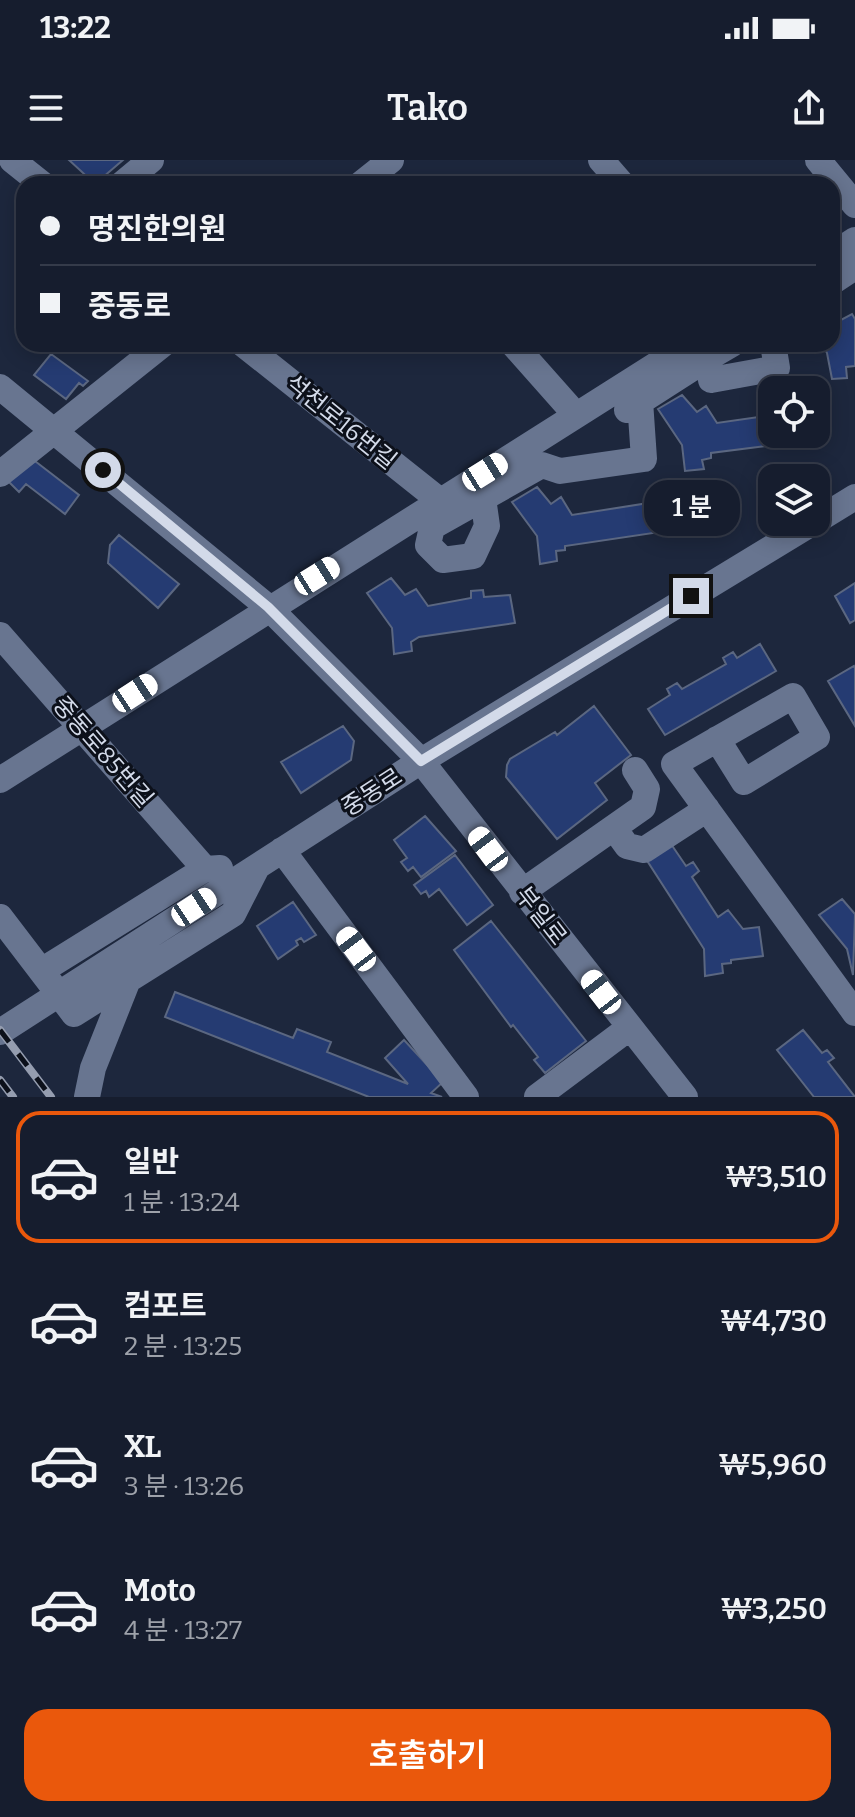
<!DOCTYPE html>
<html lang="ko">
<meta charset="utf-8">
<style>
:root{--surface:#161d2e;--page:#232a3a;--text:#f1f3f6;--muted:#9ea2aa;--line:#353b4a;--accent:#ea580c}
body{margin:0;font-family:Bitter,"Noto Sans KR",serif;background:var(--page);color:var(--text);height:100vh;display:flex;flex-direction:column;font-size:30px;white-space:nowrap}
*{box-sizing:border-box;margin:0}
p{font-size:26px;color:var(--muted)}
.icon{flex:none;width:44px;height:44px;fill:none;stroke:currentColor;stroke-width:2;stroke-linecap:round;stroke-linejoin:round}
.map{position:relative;height:937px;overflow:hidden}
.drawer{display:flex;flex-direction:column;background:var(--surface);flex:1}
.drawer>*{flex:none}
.hud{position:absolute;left:16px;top:16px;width:824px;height:176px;border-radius:24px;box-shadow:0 4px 20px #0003,0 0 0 2px var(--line);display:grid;align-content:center;height:176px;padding:0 24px;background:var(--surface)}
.buttons{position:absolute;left:758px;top:216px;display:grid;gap:16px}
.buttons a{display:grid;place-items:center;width:72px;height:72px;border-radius:16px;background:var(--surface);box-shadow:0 4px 20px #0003,0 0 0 2px var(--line);font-size:40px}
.end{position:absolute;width:36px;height:36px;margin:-18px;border:10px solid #d3dae9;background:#111;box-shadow:0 0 0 4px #111}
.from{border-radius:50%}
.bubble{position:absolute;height:56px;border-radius:24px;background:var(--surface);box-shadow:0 4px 20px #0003,0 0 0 2px var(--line);font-size:26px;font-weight:600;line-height:56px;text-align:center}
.car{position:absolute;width:24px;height:48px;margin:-24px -12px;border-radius:10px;box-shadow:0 0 6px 2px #0007;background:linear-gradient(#fff 24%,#345 0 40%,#fff 0 76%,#345 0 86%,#fff 0)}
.hud b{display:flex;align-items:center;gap:28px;height:76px;font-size:30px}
.hud b+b{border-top:2px solid var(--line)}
.hud i{width:20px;height:20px;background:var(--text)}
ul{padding:14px 0 0;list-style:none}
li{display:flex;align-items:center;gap:24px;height:132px;margin:0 16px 12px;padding:0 8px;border:4px solid transparent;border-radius:24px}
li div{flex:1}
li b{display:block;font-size:30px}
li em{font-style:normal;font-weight:600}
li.active{border-color:var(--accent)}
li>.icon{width:72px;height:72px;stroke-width:1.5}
.action{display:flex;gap:16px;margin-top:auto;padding:16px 24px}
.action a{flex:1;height:92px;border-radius:24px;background:var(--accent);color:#fff;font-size:32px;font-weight:600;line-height:92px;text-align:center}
.status{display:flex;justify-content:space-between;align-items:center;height:56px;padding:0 40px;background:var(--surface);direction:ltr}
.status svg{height:22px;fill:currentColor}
header{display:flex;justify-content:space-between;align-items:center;height:104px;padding:0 24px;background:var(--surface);font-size:36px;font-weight:600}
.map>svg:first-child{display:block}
.building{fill:#253b72;stroke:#5b6781;stroke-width:2}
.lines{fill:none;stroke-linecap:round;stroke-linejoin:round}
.minor{stroke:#687590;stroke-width:26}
.rail-casing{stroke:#959daf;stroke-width:8}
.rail{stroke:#0c101a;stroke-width:5;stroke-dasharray:15;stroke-linecap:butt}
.route{stroke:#d3dae9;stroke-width:10}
.labels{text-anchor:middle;stroke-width:6;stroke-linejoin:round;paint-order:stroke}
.street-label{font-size:24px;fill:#d3dae9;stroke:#0c101a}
</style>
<div class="status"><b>13:22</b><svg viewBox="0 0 49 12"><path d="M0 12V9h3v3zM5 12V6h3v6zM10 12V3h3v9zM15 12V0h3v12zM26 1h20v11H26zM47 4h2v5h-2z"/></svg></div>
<header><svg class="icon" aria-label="menu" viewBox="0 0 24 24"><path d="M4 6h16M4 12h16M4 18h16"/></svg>Tako<svg class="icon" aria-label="share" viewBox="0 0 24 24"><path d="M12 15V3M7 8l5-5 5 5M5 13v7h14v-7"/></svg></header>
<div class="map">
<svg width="855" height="937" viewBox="0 0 855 937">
<rect width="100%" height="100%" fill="#1d273d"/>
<path class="building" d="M 69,0 L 123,0 L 95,24 Z
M 832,149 L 841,160 L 852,154 L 855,159 L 855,206 L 846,207 L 847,218 L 832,219 L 827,193 L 822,184 L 832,184 Z
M 51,194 L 88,221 L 83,226 L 79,223 L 66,239 L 34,215 Z
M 682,235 L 697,252 L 706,246 L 717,263 L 772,255 L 772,274 L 805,274 L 806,281 L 711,293 L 711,298 L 702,300 L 704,309 L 685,311 L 682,285 L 658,249 Z
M 31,298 L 79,335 L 65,354 L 26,324 L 19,332 L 6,319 Z
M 537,327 L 551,344 L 561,337 L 572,355 L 655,342 L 660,372 L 565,386 L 565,390 L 556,391 L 557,401 L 540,404 L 537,376 L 512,342 Z
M 119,375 L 179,424 L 158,448 L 108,403 L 110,385 Z
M 391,418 L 405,435 L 416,429 L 428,446 L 471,438 L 471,431 L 483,430 L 484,437 L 510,435 L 515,463 L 419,477 L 411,482 L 412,491 L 394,494 L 392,468 L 367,433 Z
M 855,423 L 855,460 L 850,463 L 835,436 Z
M 760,484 L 776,511 L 665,575 L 648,549 L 670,535 L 667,529 L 677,523 L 682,529 L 726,504 L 723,498 L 733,492 L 737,498 Z
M 854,506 L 855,508 L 855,566 L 828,521 Z
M 594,546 L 631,595 L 595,623 L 607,640 L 557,679 L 506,617 L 507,605 L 510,599 L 555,572 L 557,575 Z
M 343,566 L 354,581 L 351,600 L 301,633 L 281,602 Z
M 425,656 L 456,691 L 421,717 L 413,707 L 408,711 L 401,702 L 407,698 L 394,680 Z
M 671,684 L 686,706 L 693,702 L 699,711 L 692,717 L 718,757 L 728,750 L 743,769 L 759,767 L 763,796 L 731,800 L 731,803 L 722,804 L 723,813 L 705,816 L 704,789 L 646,699 Z
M 455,695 L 493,745 L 467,765 L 439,729 L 429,737 L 426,731 L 421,734 L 414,725 Z
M 842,739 L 855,754 L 853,815 L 847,789 L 819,755 Z
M 293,742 L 316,775 L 304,782 L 301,778 L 296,781 L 298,785 L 278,799 L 257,766 Z
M 491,761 L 586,881 L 545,913 L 534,900 L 538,897 L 513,865 L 511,867 L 454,790 Z
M 175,832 L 293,878 L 297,869 L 331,882 L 327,892 L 408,924 L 385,898 L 404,880 L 443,922 L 431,933 L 442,937 L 369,937 L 165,857 Z
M 803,870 L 822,893 L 827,890 L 834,898 L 828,902 L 855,937 L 814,937 L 777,890 Z"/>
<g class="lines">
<path class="minor" d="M 12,0 L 42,24
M 601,0 L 622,24
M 818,0 L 855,45
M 122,24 L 151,0
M 361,24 L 391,0
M 832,95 L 855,80
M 832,122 L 855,107
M 243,184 L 439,340
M 513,184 L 576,255
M 732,184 L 708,198 L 711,220 L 777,208 L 773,184
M 0,227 L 268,447 L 421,601 L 685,937
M 627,250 L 708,198
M 0,314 L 163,184
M 483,338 L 487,366 L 473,396 L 443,400 L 428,385 L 432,367 L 542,305 L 560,311 L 644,299 L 640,241
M 816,361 L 855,337
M 0,475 L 205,709
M 717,579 L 744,622 L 817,577 L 793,536 L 674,604 L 855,853
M 0,620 L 689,184
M 614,668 L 627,686 L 644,690 L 707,649
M 282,690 L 466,937
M 522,732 L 643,647 L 647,629 L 635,610
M 0,757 L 74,854 L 233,754 L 256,709
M 41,811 L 205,709 L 220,708
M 0,872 L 421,601 L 814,362
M 87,937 L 93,908 L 128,820
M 537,937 L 629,868"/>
<defs>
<path id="rail" d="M 0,870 L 51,937
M 0,920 L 13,937"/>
</defs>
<use href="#rail" class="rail-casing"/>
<use href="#rail" class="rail"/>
</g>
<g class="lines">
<path class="route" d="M 103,310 L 268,447 L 421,601 L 691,436"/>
</g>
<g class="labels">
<g class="street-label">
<text transform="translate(341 262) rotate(39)" y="8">석천로16번길</text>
<text transform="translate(103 592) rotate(49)" y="8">중동로85번길</text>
<text transform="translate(372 632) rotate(-33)" y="8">중동로</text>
<text transform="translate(541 756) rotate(52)" y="8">부일로</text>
</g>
</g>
</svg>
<div class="buttons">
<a><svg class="icon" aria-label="locate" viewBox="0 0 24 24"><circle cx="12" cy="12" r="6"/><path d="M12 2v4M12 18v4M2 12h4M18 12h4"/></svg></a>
<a><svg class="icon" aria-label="layers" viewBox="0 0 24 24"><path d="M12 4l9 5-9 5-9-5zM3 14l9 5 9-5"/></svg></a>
</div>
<i class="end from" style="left:103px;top:310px"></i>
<i class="end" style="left:691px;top:436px"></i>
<div class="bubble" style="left:644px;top:320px;width:96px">1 분</div>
<i class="car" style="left:485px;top:312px;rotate:58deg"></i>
<i class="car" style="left:317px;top:416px;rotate:58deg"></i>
<i class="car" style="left:135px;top:533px;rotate:57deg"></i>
<i class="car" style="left:488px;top:689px;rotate:323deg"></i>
<i class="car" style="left:194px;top:747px;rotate:57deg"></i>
<i class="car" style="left:356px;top:789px;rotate:323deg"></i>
<i class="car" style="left:601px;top:832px;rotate:322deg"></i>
<div class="hud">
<b><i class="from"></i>명진한의원</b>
<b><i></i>중동로</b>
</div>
</div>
<section class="drawer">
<ul>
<li class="active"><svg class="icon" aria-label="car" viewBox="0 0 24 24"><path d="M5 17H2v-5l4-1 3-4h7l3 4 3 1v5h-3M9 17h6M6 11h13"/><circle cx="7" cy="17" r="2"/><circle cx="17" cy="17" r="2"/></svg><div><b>일반</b><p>1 분 · 13:24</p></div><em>₩3,510</em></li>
<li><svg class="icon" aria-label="car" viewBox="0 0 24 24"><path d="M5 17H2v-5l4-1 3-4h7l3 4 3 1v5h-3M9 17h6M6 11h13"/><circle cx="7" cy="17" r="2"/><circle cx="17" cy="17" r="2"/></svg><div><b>컴포트</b><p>2 분 · 13:25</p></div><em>₩4,730</em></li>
<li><svg class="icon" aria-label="car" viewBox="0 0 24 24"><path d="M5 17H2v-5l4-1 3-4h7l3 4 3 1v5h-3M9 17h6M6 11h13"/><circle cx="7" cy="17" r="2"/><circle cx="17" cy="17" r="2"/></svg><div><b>XL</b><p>3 분 · 13:26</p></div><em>₩5,960</em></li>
<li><svg class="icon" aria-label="car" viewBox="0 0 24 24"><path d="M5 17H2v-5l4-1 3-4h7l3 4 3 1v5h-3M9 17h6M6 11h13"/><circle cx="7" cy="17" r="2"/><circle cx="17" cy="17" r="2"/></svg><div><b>Moto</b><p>4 분 · 13:27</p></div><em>₩3,250</em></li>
</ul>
<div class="action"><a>호출하기</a></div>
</section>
